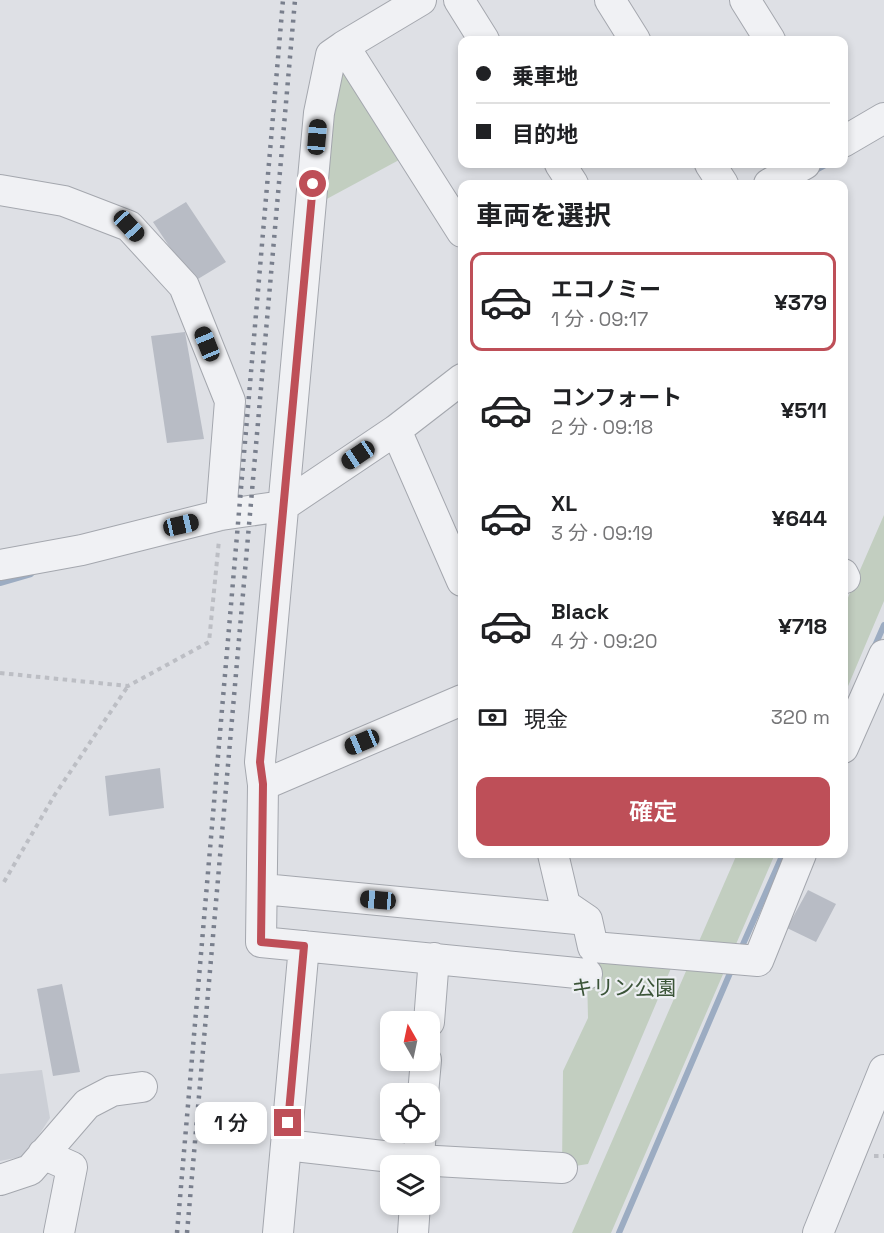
<!DOCTYPE html>
<html lang="ja">
<meta charset="utf-8">
<style>
:root{--surface:#fff;--page:#f2f2f2;--text:#202124;--muted:#757577;--line:#e0e0e0;--accent:#be4f58}
body{margin:0;font-family:"Space Grotesk","Noto Sans JP",sans-serif;background:var(--page);color:var(--text);height:100vh;display:flex;flex-direction:column;font-size:22px;white-space:nowrap}
*{box-sizing:border-box;margin:0}
p{font-size:20px;color:var(--muted)}
.icon{flex:none;width:33px;height:33px;fill:none;stroke:currentColor;stroke-width:2;stroke-linecap:round;stroke-linejoin:round}
.map{position:relative;flex:1;overflow:hidden}
.panel{position:absolute;left:458px;top:180px;width:390px;height:678px;display:flex;flex-direction:column;background:var(--surface);border-radius:12px;box-shadow:0 3px 9px #0003}
.panel>*{flex:none}
.banner{position:absolute;left:458px;top:36px;width:390px;height:132px;border-radius:12px;box-shadow:0 3px 9px #0003;display:grid;align-content:center;height:132px;padding:0 18px;background:var(--surface)}
.needle{width:39px;rotate:351deg}
.fabs{position:absolute;left:380px;top:1011px;display:grid;gap:12px}
.fabs a{display:grid;place-items:center;width:60px;height:60px;border-radius:12px;background:var(--surface);box-shadow:0 3px 9px #0003;font-size:30px}
.end{position:absolute;width:27px;height:27px;margin:-14px;border:8px solid #be4f58;background:#fff;box-shadow:0 0 0 3px #fff}
.from{border-radius:50%}
.bubble{position:absolute;height:42px;border-radius:12px;background:var(--surface);box-shadow:0 3px 9px #0003;font-size:20px;font-weight:600;line-height:42px;text-align:center}
.car{position:absolute;width:18px;height:36px;margin:-18px -9px;border-radius:8px;box-shadow:0 0 4px 2px #0007;background:linear-gradient(#222 24%,#8ab4d8 0 40%,#222 0 76%,#8ab4d8 0 86%,#222 0)}
.banner b{display:flex;align-items:center;gap:21px;height:57px;font-size:22px}
.banner b+b{border-top:2px solid var(--line)}
.banner i{width:15px;height:15px;background:var(--text)}
ul{padding:0;list-style:none}
li{display:flex;align-items:center;gap:18px;height:99px;margin:0 12px 9px;padding:0 6px;border:3px solid transparent;border-radius:12px}
li div{flex:1}
li b{display:block;font-size:22px}
li em{font-style:normal;font-weight:600}
li.selected{border-color:var(--accent)}
li>.icon{width:54px;height:54px;stroke-width:1.5}
h2{padding:0 18px;font-size:27px;line-height:72px}
.pay{display:flex;align-items:center;gap:15px;height:66px;padding:0 18px;font-size:22px}
.pay p{margin-inline-start:auto}
.primary-button{display:flex;gap:12px;margin-top:auto;padding:12px 18px}
.primary-button a{flex:1;height:69px;border-radius:12px;background:var(--accent);color:#fff;font-size:24px;font-weight:600;line-height:69px;text-align:center}
.map>svg:first-child{display:block}
.built{fill:#cccfd6}
.green{fill:#c2cec0}
.lines{fill:none;stroke-linecap:round;stroke-linejoin:round}
.stream{stroke:#9cacc2;stroke-width:6}
.building{fill:#b8bcc5}
.minor-casing{stroke:#a4a7ae;stroke-width:32}
.path{stroke:#bcbec4;stroke-width:4;stroke-dasharray:4.5 4.5;stroke-linecap:butt}
.minor{stroke:#f0f1f4;stroke-width:30}
.rail{stroke:#797f8d;stroke-width:4.5;stroke-dasharray:3 6;stroke-linecap:butt}
.route{stroke:#be4f58;stroke-width:8}
.labels{text-anchor:middle;stroke-width:4.5;stroke-linejoin:round;paint-order:stroke}
.park-label{font-size:21px;fill:#3b5438;stroke:#edeff3}
</style>
<div class="map">
<svg width="884" height="1233" viewBox="0 0 884 1233">
<rect width="100%" height="100%" fill="#dee0e5"/>
<path class="built" d="M 42,1070 L 50,1118 L 25,1156 L 0,1161 L 0,1074 Z"/>
<path class="green" d="M 331,55 L 412,153 L 310,208 Z
M 884,515 L 884,601 L 843,698 L 843,609 Z
M 737,854 L 775,854 L 611,1233 L 572,1233 Z
M 593,947 L 677,954 L 588,1164 L 562,1168 L 563,1071 L 588,1018 L 587,974 Z"/>
<g class="lines">
<path class="stream" d="M 812,172 L 827,164
M 0,583 L 31,574
M 874,648 L 884,625
M 740,951 L 783,854
M 619,1233 L 733,966"/>
</g>
<path class="building" d="M 186,202 L 226,262 L 193,282 L 153,222 Z
M 185,332 L 204,439 L 167,443 L 151,336 Z
M 160,768 L 164,808 L 109,816 L 105,776 Z
M 808,890 L 836,904 L 816,942 L 787,928 Z
M 62,984 L 80,1072 L 53,1076 L 37,989 Z"/>
<g class="lines">
<defs>
<path id="minor" d="M 421,0 L 344,46 L 462,232
M 459,0 L 484,40
M 610,0 L 635,40
M 745,0 L 770,40
M 843,142 L 884,118
M 560,164 L 573,184
M 710,164 L 723,184
M 769,184 L 805,164
M 0,190 L 64,201 L 129,226 L 184,286 L 230,401 L 221,515
M 396,430 L 462,581
M 0,565 L 82,550 L 221,515 L 283,506 L 396,430 L 462,379
M 843,574 L 845,578
M 462,700 L 263,785 L 261,942 L 587,974
M 843,748 L 884,655
M 263,785 L 260,762 L 319,113 L 331,55 L 344,46
M 553,854 L 565,905 L 587,920 L 593,947 L 758,961 L 801,854
M 263,889 L 587,920
M 429,1022 L 434,958
M 423,1094 L 426,1060
M 286,1145 L 418,1160 L 562,1168
M 43,1154 L 72,1167 L 59,1233
M 418,1166 L 421,1132
M 0,1180 L 30,1170 L 87,1104 L 112,1091 L 142,1087
M 278,1233 L 304,946
M 413,1233 L 415,1204
M 818,1233 L 884,1070"/>
</defs>
<use href="#minor" class="minor-casing"/>
<path class="path" d="M 0,673 L 128,686 L 209,642 L 219,540
M 4,882 L 54,796 L 128,686
M 874,1156 L 884,1156"/>
<use href="#minor" class="minor"/>
<path class="rail" d="M 177,1233 L 283,0
M 187,1233 L 295,0"/>
</g>
<g class="lines">
<path class="route" d="M 288,1123 L 304,946 L 261,942 L 263,784 L 260,762 L 313,184"/>
</g>
<g class="labels">
<g class="park-label">
<text x="624" y="995">キリン公園</text>
</g>
</g>
</svg>
<div class="fabs">
<a><svg class="needle" viewBox="-14 -14 28 28"><path d="M0-13l5 13h-10z" fill="#e53935"/><path d="M0 13l5-13h-10z" fill="#757577"/></svg></a>
<a><svg class="icon" aria-label="locate" viewBox="0 0 24 24"><circle cx="12" cy="12" r="6"/><path d="M12 2v4M12 18v4M2 12h4M18 12h4"/></svg></a>
<a><svg class="icon" aria-label="layers" viewBox="0 0 24 24"><path d="M12 4l9 5-9 5-9-5zM3 14l9 5 9-5"/></svg></a>
</div>
<i class="end from" style="left:313px;top:184px"></i>
<i class="end" style="left:288px;top:1123px"></i>
<div class="bubble" style="left:195px;top:1102px;width:72px">1 分</div>
<i class="car" style="left:317px;top:137px;rotate:5deg"></i>
<i class="car" style="left:129px;top:226px;rotate:137deg"></i>
<i class="car" style="left:207px;top:344px;rotate:338deg"></i>
<i class="car" style="left:358px;top:455px;rotate:236deg"></i>
<i class="car" style="left:181px;top:525px;rotate:77deg"></i>
<i class="car" style="left:362px;top:742px;rotate:247deg"></i>
<i class="car" style="left:378px;top:900px;rotate:275deg"></i>
<div class="banner">
<b><i class="from"></i>乗車地</b>
<b><i></i>目的地</b>
</div>
<section class="panel">
<h2>車両を選択</h2>
<ul>
<li class="selected"><svg class="icon" aria-label="car" viewBox="0 0 24 24"><path d="M5 17H2v-5l4-1 3-4h7l3 4 3 1v5h-3M9 17h6M6 11h13"/><circle cx="7" cy="17" r="2"/><circle cx="17" cy="17" r="2"/></svg><div><b>エコノミー</b><p>1 分 · 09:17</p></div><em>¥379</em></li>
<li><svg class="icon" aria-label="car" viewBox="0 0 24 24"><path d="M5 17H2v-5l4-1 3-4h7l3 4 3 1v5h-3M9 17h6M6 11h13"/><circle cx="7" cy="17" r="2"/><circle cx="17" cy="17" r="2"/></svg><div><b>コンフォート</b><p>2 分 · 09:18</p></div><em>¥511</em></li>
<li><svg class="icon" aria-label="car" viewBox="0 0 24 24"><path d="M5 17H2v-5l4-1 3-4h7l3 4 3 1v5h-3M9 17h6M6 11h13"/><circle cx="7" cy="17" r="2"/><circle cx="17" cy="17" r="2"/></svg><div><b>XL</b><p>3 分 · 09:19</p></div><em>¥644</em></li>
<li><svg class="icon" aria-label="car" viewBox="0 0 24 24"><path d="M5 17H2v-5l4-1 3-4h7l3 4 3 1v5h-3M9 17h6M6 11h13"/><circle cx="7" cy="17" r="2"/><circle cx="17" cy="17" r="2"/></svg><div><b>Black</b><p>4 分 · 09:20</p></div><em>¥718</em></li>
</ul>
<div class="pay"><svg class="icon" aria-label="cash" viewBox="0 0 24 24"><path d="M3 7h18v10H3z"/><circle cx="12" cy="12" r="2"/></svg>現金<p>320 m</p></div>
<div class="primary-button"><a>確定</a></div>
</section>
</div>
